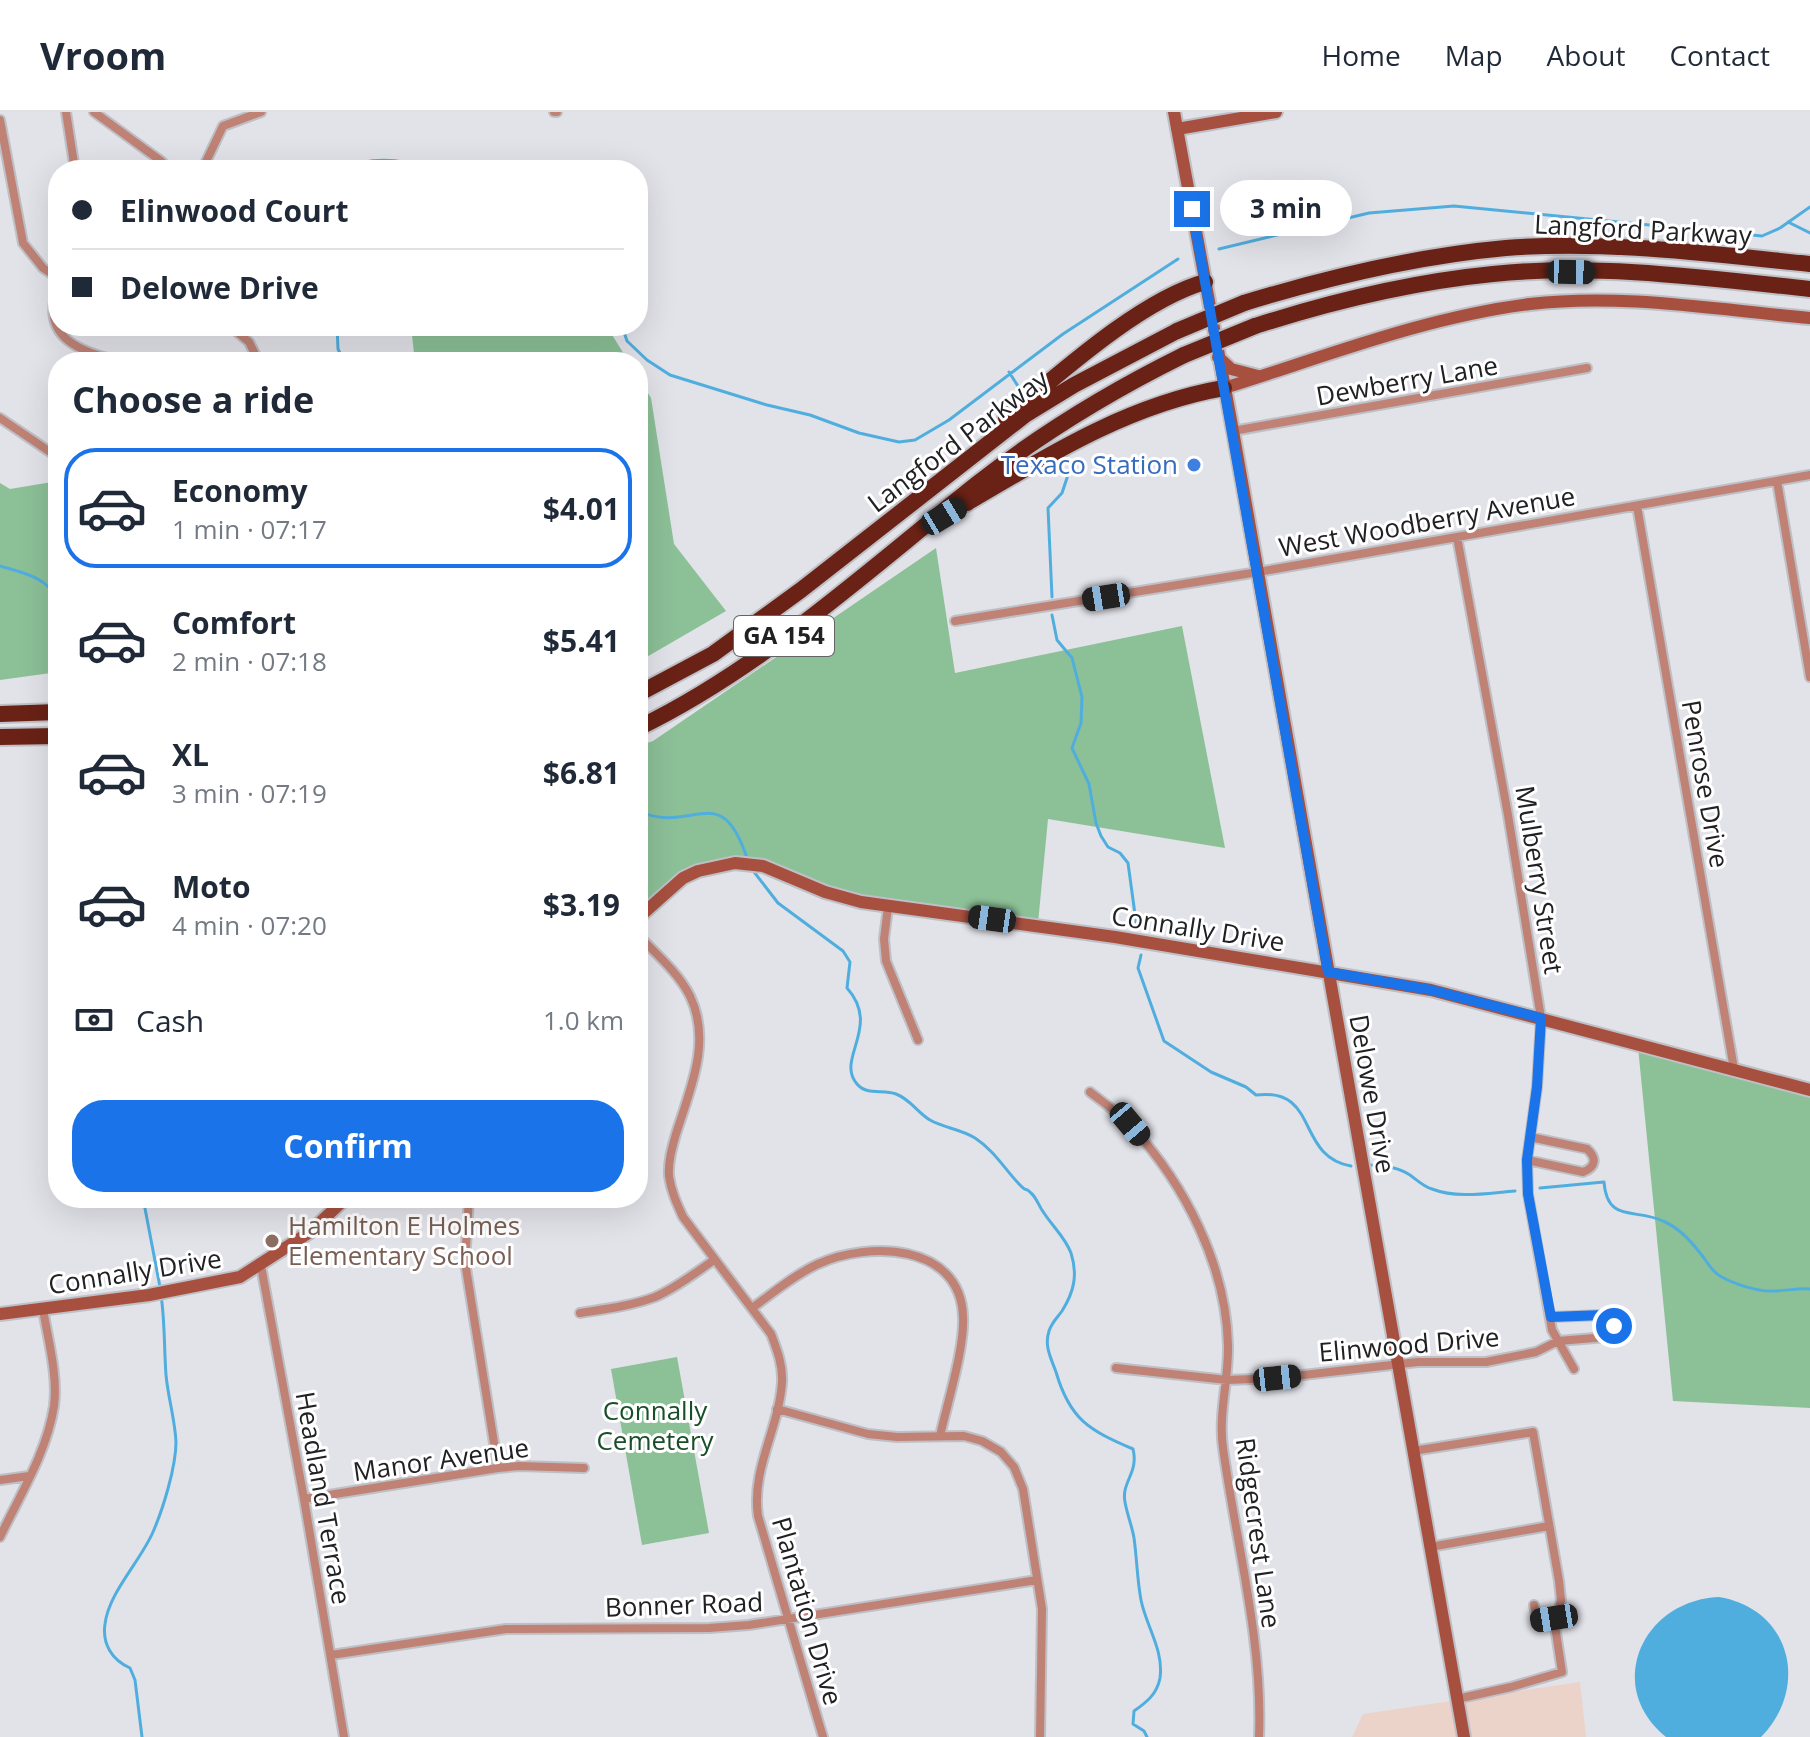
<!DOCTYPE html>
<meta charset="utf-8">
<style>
:root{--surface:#fff;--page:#f2f2f3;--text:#1f2937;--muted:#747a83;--line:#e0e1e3;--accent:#1a73e8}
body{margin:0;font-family:"Open Sans",sans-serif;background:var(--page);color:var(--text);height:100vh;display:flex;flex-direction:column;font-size:30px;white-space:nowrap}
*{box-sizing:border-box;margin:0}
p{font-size:26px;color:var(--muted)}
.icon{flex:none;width:44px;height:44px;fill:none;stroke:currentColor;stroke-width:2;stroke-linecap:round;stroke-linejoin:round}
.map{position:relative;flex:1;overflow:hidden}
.drawer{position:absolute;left:48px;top:240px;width:600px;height:856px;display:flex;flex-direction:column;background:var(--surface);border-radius:32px;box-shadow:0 8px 32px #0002}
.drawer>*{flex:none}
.top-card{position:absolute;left:48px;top:48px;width:600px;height:176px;border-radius:32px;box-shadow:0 8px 32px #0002;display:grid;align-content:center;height:176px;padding:0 24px;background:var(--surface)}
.end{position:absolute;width:36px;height:36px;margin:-18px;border:10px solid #1a73e8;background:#fff;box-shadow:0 0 0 4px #fff}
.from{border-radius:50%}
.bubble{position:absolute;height:56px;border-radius:28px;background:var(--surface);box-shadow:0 8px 32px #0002;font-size:26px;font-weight:700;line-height:56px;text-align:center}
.car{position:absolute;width:24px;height:48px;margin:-24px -12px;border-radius:10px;box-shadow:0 0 6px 2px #0007;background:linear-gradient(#222 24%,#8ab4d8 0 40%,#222 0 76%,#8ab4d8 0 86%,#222 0)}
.top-card b{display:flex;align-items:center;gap:28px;height:76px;font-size:30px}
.top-card b+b{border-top:2px solid var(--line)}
.top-card i{width:20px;height:20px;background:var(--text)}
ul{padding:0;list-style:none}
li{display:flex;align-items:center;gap:24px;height:120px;margin:0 16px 12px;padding:0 8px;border:4px solid transparent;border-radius:32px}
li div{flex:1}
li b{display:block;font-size:30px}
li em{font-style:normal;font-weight:700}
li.on{border-color:var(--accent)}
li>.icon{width:72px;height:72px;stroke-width:1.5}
h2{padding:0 24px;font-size:36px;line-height:96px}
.pay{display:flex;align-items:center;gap:20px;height:88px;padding:0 24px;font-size:30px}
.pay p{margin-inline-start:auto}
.button{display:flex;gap:16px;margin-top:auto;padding:16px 24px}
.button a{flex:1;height:92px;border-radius:32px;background:var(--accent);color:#fff;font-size:32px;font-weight:700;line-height:92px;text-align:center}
header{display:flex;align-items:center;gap:48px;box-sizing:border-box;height:112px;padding:0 40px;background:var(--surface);border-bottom:2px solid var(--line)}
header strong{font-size:38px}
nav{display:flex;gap:44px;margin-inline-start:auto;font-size:28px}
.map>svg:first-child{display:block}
.commercial{fill:#ebd3c9}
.green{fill:#8cc097}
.water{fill:#50aedf}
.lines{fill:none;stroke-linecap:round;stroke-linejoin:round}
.stream{stroke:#50aedf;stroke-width:3}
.street-casing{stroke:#bfbfc6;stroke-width:12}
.secondary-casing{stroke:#bfbfc6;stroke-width:16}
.highway-casing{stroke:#bfbfc6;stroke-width:20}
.street{stroke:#bf8275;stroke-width:8}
.secondary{stroke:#a7503f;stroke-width:12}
.highway{stroke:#692215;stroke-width:16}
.highway-bridge-casing{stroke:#bfbfc6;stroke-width:20;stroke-linecap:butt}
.highway-bridge{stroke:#692215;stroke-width:16}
.route{stroke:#1a73e8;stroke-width:10}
.shop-dot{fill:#3f7fe0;stroke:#fff;stroke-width:3}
.education-dot{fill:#8d6e63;stroke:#fff;stroke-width:3}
.labels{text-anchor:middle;stroke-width:6;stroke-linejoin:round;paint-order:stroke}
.shield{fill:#fff;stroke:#646466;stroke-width:2}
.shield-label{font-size:24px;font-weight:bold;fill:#212124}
.street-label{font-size:26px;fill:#212124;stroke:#fff}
.shop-label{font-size:26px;fill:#366cbe;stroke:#fff;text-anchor:end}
.education-label{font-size:26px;fill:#785e54;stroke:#fff;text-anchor:start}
.park-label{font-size:26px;fill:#184f29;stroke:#fff}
</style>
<header>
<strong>Vroom</strong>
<nav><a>Home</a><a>Map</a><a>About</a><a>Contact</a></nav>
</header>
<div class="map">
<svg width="1810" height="1625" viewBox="0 0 1810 1625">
<rect width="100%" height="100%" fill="#e2e2e9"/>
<path class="commercial" d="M 1580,1570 L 1586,1625 L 1352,1625 L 1363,1602 Z"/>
<path class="green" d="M 411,214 L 603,214 L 609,218 L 629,250 L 415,250 Z
M 638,265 L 651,286 L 674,432 L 726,499 L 638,550 Z
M 58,369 L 58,560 L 0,568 L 0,371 L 10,377 Z
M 936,436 L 955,561 L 1182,514 L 1225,736 L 1048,707 L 1038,811 L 881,791 L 804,770 L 739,746 L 682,763 L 638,807 L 638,634 L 653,629 Z
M 1637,925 L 1810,970 L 1810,1296 L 1673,1289 Z
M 677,1245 L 709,1421 L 642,1433 L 611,1257 Z"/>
<path class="water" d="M 1719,1485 C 1791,1497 1810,1575 1761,1625 L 1666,1625 C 1603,1574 1643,1488 1719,1485 Z"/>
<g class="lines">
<path class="stream" d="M 341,58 C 370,44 400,46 431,58
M 1788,110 L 1810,121
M 1219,137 L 1369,101 L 1454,94 L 1762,124 L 1780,116 L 1810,95
M 337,214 L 338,237 L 344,250
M 622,214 L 627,229 L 647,248 L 670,263 L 767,293 L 810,303 L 859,321 L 899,330 L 915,328 L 949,308 L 1063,222 L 1178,147
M 1009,260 L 1021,279
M 0,454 C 23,461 44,464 58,486
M 1052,485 L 1048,396 L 1062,381 L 1070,357
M 1052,503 L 1057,528 L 1072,546 L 1082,585 L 1081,611 L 1072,636 L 1089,672 L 1096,711 L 1101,724 L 1108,735 L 1120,741 L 1128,751 L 1137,817
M 638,699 C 694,724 721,664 748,749
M 751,756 L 778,791 L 843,839 L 850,850 L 847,876 C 882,915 835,947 857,972 C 867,984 883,977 896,982 C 910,987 918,1001 930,1008 C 944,1016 961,1017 975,1026 C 995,1039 1005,1058 1021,1074 C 1028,1081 1024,1074 1031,1081 C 1037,1086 1039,1095 1044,1101 C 1053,1115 1065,1125 1071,1141 C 1078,1163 1074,1180 1062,1199 C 1057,1206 1052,1210 1049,1219 C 1044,1234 1051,1246 1056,1260 C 1070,1308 1089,1318 1133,1337 C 1139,1361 1121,1370 1125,1390 C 1127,1402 1132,1414 1134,1426 C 1137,1447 1137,1467 1141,1488 C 1146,1514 1164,1538 1160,1566 C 1157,1582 1147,1590 1134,1599 L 1133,1612 L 1144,1619 L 1147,1625
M 1141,843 L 1138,856 L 1164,929 L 1211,960 L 1246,975 L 1256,983 C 1320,975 1295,1044 1351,1054
M 1367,1053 C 1382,1053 1398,1055 1410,1063 C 1417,1068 1424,1075 1432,1077 C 1458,1087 1488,1081 1515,1079
M 1540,1076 L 1604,1070 C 1607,1111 1635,1096 1663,1109 C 1677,1115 1691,1129 1700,1141 C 1707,1149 1711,1159 1720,1164 C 1734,1172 1758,1180 1773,1179 C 1786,1179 1797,1176 1810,1177
M 143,1086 L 160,1175
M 142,1625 L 135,1568 L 130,1556 C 112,1548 102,1532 105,1512 C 109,1480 140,1450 153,1420 C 163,1397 176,1355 176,1330 C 175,1308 168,1285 166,1263 C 164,1236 165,1210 161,1183"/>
<defs>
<path id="street" d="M 66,0 L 75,58
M 94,0 L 161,49 L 170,58
M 554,0 L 557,0
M 0,8 L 23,131 L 43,156 L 58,166
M 202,58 L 223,14 L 261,0
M 58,175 C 39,226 81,241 124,250
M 207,214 L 214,218 L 224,214
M 230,214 L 249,230 L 259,250
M 0,306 L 56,344
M 1233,319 L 1587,256
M 1777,369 L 1810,565
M 1637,394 L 1734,957
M 1457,425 L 1508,703 L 1541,906 L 1537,975 L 1527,1048 L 1528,1082 L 1552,1218 L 1574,1257
M 955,509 L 1258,460 L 1810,363
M 888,795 L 884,827 L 886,849 L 918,928
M 638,823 C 656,842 678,860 690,884 C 712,930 690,977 676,1022 C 672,1036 668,1050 669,1064 C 671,1079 677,1092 683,1105 L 771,1222 C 777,1238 783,1253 782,1270 C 779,1317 751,1357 758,1404 L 823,1625
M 1090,980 C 1104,991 1120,1002 1132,1015 C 1185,1073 1226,1153 1228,1233 C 1229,1267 1218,1302 1223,1336 C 1236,1431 1263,1528 1259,1625
M 1527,1048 L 1583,1060 C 1596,1055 1597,1046 1587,1037 L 1530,1025
M 469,1086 L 465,1150 L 498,1356
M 261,1154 L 304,1387 L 344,1625
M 752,1196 C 773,1181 794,1163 818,1152 C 868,1129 960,1131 963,1204 C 965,1235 947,1292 940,1324
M 580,1201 C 605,1197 631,1194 655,1185 C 676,1176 695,1161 714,1148
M 1116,1256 L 1227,1268 L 1277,1266 L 1418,1250 L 1486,1250 L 1536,1240 L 1558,1229 L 1607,1225 L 1614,1219 L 1613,1209 L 1603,1203 L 1551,1205
M 777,1297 L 868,1322 L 897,1325 L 964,1324 L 982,1329 L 1001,1340 L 1014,1355 L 1023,1377 L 1042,1497 L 1040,1625
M 1413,1339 L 1533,1320 L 1559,1469 L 1561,1488 L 1555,1514 L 1562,1560 L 1511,1575 L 1457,1587
M 0,1368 L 29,1364
M 304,1387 L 498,1356 L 519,1354 L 584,1356
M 0,1425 C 20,1383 47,1340 54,1294 C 58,1263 48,1228 43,1197
M 1430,1435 L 1549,1414
M 1534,1493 L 1537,1509 L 1554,1506 L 1555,1513
M 331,1543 L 506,1517 L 709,1516 L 749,1513 L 1037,1468"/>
<path id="secondary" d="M 1174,0 L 1233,319 L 1464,1625
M 1177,17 L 1276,0
M 1218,245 L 1231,257 L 1258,264
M 1224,276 C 1324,245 1425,205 1530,192 C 1622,181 1718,198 1810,206
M 638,806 L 683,766 L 698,759 L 735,751 L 763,754 L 825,780 L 861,790 L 1115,825 L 1431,878 L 1810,978
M 0,1202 L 149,1183 L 240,1165 L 310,1120 L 346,1086"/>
<path id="highway" d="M 1244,191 C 1329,165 1416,144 1506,136 C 1607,128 1710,142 1810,152
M 1255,214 C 1333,189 1411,170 1493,162 C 1596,151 1708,166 1810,177
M 1006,306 C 1058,263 1140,188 1205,170
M 967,391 C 1048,343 1130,292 1224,276
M 638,582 L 713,542 L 801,478 L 1025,303 L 1074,273 L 1177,219
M 0,602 L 58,600
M 638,616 C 764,555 869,457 978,371 C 1042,321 1111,279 1184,243
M 0,625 L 58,624"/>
</defs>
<use href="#street" class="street-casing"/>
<use href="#secondary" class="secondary-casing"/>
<use href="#highway" class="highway-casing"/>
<use href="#street" class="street"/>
<use href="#secondary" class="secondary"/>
<use href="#highway" class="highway"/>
<defs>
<path id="highway-bridge" d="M 1177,219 L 1244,191
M 1184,243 L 1255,214"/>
</defs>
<use href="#highway-bridge" class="highway-bridge-casing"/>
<use href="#highway-bridge" class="highway-bridge"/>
</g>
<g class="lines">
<path class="route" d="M 1192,97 L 1328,860 L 1431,878 L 1541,906 L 1537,975 L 1527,1048 L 1528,1082 L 1551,1205 L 1603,1203 L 1613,1209 L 1614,1214"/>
</g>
<circle class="shop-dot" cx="1194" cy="353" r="8"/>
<circle class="education-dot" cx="272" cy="1129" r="8"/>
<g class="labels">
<rect class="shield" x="734" y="504" width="100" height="40" rx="6"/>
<g class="shield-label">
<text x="784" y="532">GA 154</text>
</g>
<g class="street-label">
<text transform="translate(1643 118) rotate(3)" y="9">Langford Parkway</text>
<text transform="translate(1407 269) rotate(-10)" y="9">Dewberry Lane</text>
<text transform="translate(958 329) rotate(-37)" y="9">Langford Parkway</text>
<text transform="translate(1427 410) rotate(-10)" y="9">West Woodberry Avenue</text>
<text transform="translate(1705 672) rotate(80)" y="9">Penrose Drive</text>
<text transform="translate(1539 768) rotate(81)" y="9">Mulberry Street</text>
<text transform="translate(1198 817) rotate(9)" y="9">Connally Drive</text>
<text transform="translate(1372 982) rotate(80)" y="9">Delowe Drive</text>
<text transform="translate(135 1160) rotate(-9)" y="9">Connally Drive</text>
<text transform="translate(1409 1233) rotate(-5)" y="9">Elinwood Drive</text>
<text transform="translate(441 1348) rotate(-8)" y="9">Manor Avenue</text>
<text transform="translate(323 1386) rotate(80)" y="9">Headland Terrace</text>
<text transform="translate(1258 1421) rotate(82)" y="9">Ridgecrest Lane</text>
<text transform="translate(684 1493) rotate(-2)" y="9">Bonner Road</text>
<text transform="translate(807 1499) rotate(74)" y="9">Plantation Drive</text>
</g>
<g class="shop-label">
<text x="1178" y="362">Texaco Station</text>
</g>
<g class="education-label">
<text x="288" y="1123">Hamilton E Holmes<tspan x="288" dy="30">Elementary School</tspan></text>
</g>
<g class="park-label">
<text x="655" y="1308">Connally<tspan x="655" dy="30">Cemetery</tspan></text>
</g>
</g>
</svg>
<i class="end from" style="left:1614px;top:1214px"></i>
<i class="end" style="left:1192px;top:97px"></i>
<div class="bubble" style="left:1220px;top:68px;width:132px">3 min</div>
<i class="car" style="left:1571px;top:160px;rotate:91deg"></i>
<i class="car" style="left:944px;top:404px;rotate:59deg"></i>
<i class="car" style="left:1106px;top:485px;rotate:261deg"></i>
<i class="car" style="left:992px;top:807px;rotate:278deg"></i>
<i class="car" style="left:1130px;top:1012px;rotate:140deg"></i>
<i class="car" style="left:1277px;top:1266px;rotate:84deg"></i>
<i class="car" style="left:1554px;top:1506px;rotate:261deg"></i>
<div class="top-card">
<b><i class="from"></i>Elinwood Court</b>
<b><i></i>Delowe Drive</b>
</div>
<section class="drawer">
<h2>Choose a ride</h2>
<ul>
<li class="on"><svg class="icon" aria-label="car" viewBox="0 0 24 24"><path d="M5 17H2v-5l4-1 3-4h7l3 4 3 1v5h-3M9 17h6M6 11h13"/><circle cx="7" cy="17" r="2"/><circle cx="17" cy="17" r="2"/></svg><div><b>Economy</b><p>1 min · 07:17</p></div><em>$4.01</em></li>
<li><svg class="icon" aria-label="car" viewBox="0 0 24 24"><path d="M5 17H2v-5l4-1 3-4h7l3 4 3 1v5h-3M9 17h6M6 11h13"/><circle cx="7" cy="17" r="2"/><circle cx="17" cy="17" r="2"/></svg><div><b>Comfort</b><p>2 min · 07:18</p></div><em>$5.41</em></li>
<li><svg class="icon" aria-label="car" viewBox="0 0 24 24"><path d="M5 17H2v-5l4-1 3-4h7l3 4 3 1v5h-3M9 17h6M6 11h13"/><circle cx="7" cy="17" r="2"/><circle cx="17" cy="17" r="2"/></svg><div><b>XL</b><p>3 min · 07:19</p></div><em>$6.81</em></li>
<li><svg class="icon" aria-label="car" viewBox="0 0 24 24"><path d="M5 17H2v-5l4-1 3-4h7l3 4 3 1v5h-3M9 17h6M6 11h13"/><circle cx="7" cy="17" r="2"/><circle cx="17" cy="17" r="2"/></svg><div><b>Moto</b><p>4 min · 07:20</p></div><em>$3.19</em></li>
</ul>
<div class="pay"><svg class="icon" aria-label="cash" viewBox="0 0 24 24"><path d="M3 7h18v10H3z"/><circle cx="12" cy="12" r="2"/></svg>Cash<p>1.0 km</p></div>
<div class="button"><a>Confirm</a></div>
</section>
</div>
